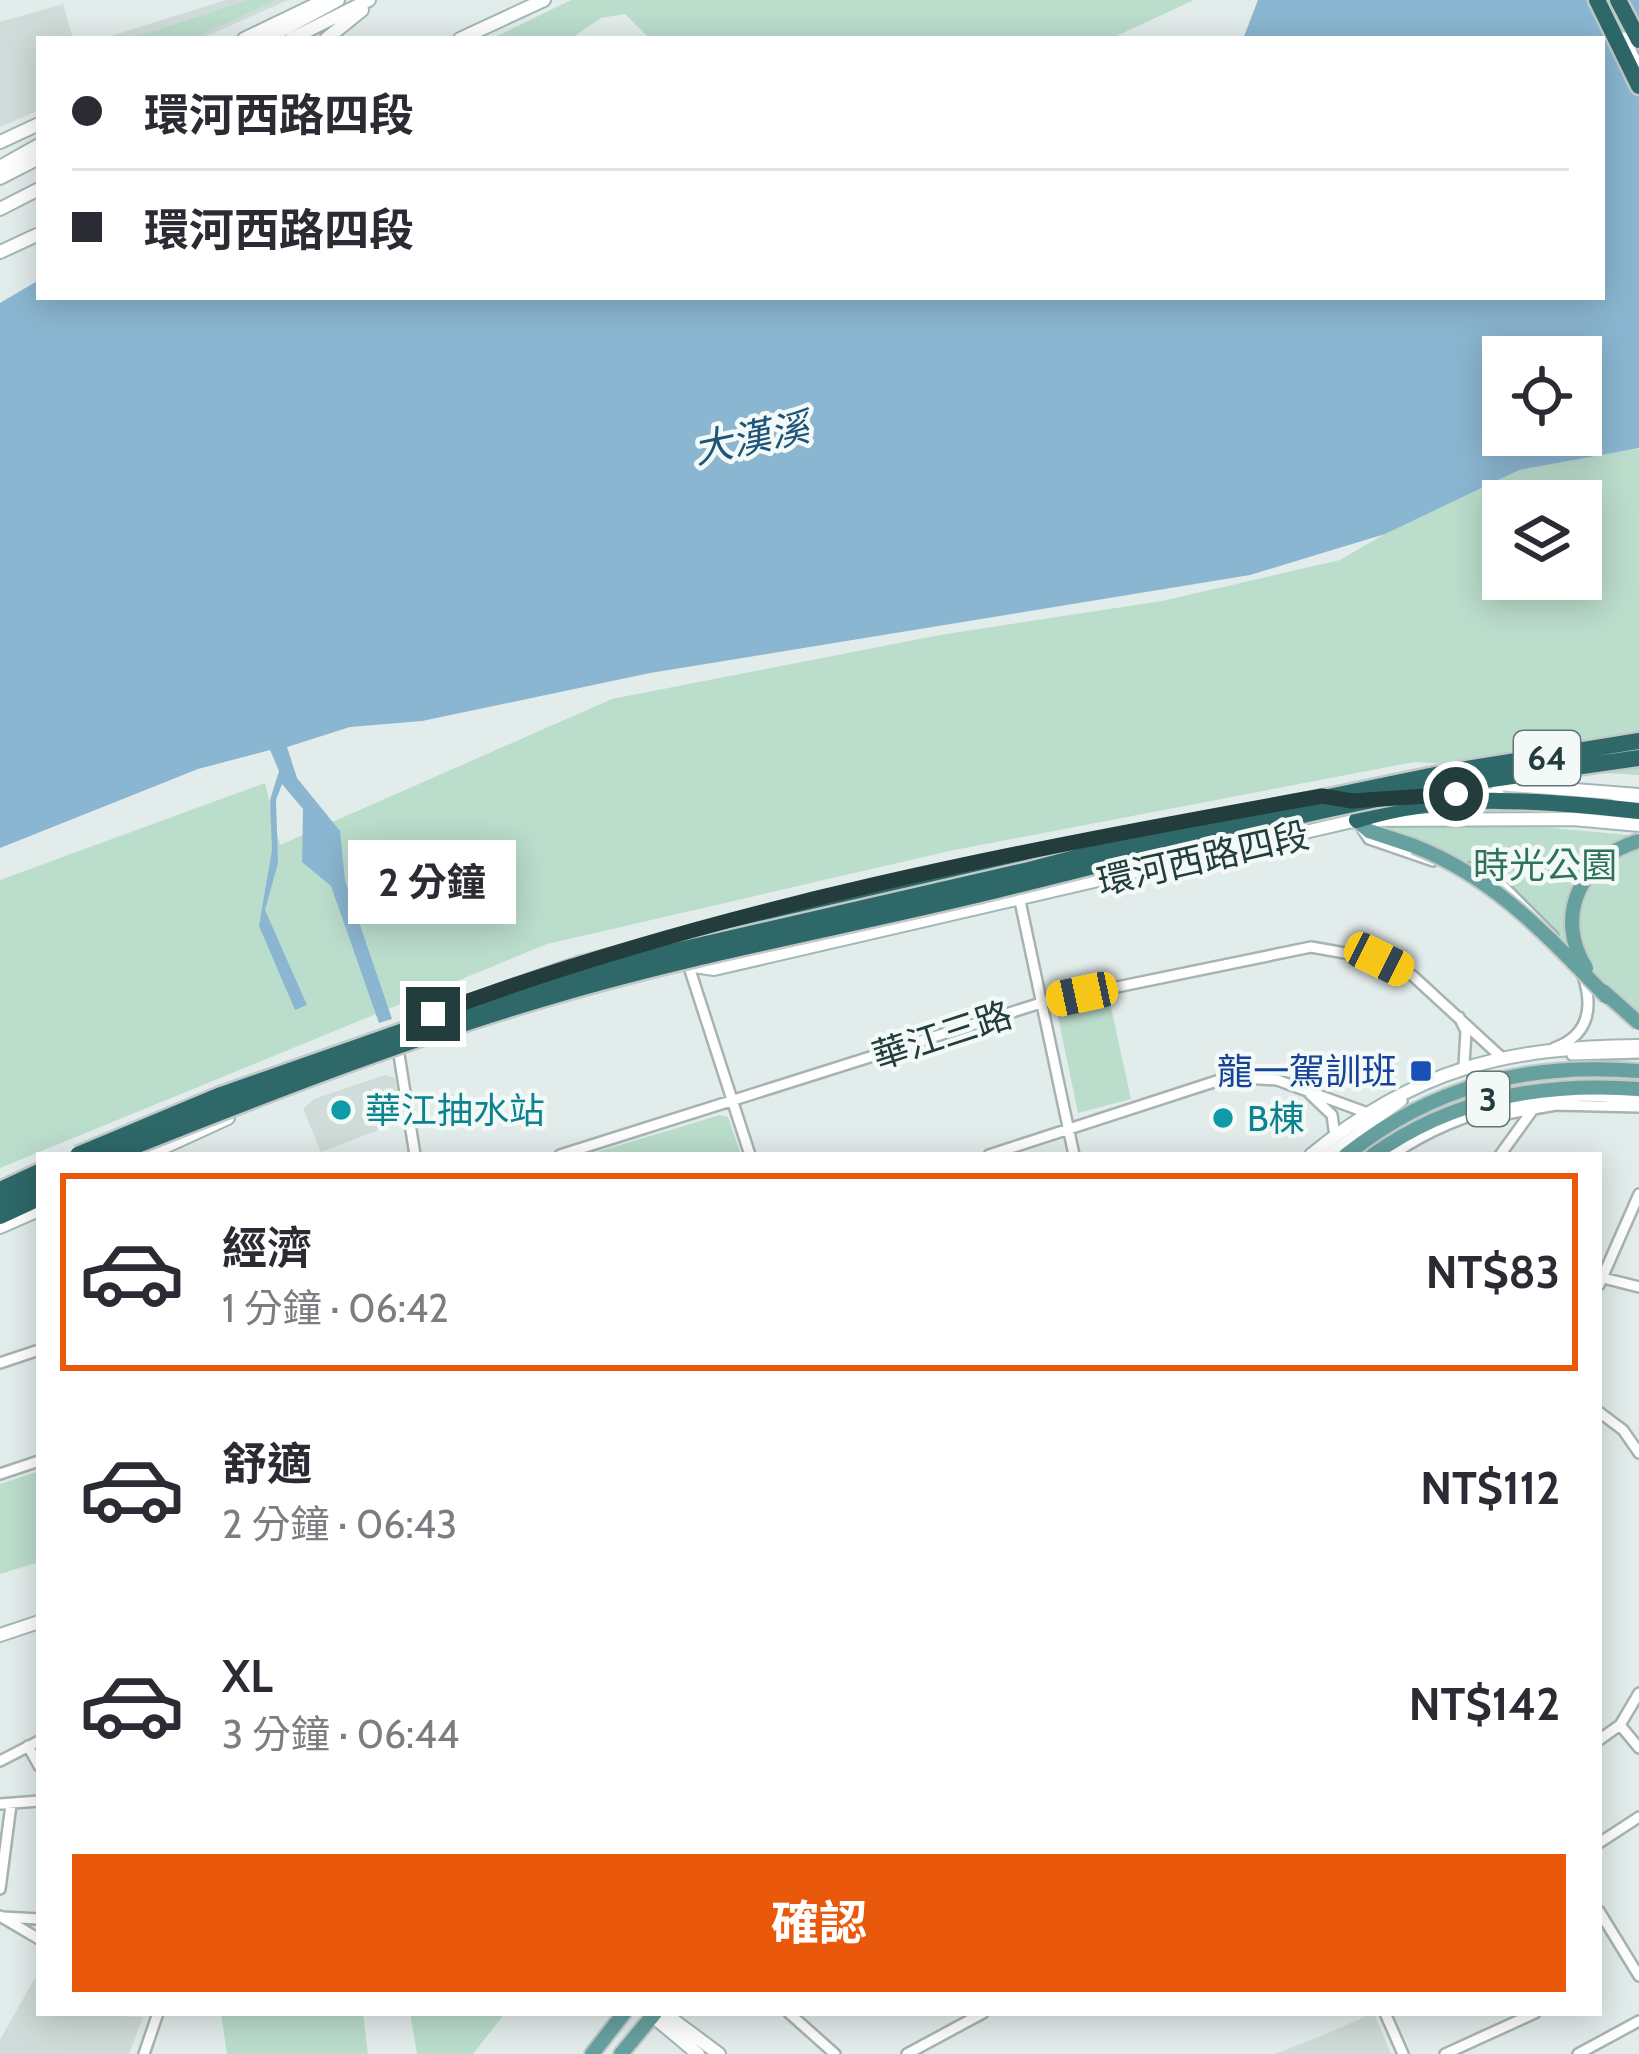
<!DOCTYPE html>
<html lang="zh-TW">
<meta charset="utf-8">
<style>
:root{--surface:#fff;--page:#f7f7f7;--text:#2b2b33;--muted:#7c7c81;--line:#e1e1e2;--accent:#ea580c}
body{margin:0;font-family:Cabin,"Noto Sans TC",sans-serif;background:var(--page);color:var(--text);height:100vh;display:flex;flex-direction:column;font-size:45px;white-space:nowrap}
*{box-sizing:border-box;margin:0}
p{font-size:39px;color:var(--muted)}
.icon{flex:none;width:66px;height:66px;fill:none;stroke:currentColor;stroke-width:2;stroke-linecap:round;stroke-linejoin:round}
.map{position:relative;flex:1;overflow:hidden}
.sheet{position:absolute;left:36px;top:1152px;width:1566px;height:864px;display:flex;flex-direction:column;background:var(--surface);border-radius:0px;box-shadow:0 6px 30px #0003}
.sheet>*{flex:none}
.guide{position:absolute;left:36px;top:36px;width:1569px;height:264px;border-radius:0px;box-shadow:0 6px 30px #0003;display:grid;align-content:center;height:264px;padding:0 36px;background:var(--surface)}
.tools{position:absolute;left:1482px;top:336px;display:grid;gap:24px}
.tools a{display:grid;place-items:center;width:120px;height:120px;border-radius:0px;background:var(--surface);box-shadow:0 6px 30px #0003;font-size:60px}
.end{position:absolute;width:54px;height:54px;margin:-27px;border:15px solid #223d3c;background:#fff;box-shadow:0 0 0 6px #fff}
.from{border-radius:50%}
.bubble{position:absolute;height:84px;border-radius:0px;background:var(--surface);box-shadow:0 6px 30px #0003;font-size:39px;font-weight:700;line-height:84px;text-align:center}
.car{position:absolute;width:36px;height:72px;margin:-36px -18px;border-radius:15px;box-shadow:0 0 9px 3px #0007;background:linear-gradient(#f5c518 24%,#345 0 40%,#f5c518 0 76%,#345 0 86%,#f5c518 0)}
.guide b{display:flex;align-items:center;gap:42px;height:114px;font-size:45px}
.guide b+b{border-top:3px solid var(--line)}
.guide i{width:30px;height:30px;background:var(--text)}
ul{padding:21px 0 0;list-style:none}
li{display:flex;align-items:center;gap:36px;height:198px;margin:0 24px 18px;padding:0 12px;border:6px solid transparent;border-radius:0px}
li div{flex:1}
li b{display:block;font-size:45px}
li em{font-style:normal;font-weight:700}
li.current{border-color:var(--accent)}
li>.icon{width:108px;height:108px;stroke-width:1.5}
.action{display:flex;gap:24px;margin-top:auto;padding:24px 36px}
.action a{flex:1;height:138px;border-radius:0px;background:var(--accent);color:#fff;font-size:48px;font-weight:700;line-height:138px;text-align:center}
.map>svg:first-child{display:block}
.built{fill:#d0dcd9}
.green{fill:#bdc;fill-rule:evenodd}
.water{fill:#8bb6d1;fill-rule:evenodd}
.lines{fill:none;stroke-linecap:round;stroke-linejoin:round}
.street-casing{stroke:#a5b4b2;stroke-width:14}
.secondary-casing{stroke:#a1b8b5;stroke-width:16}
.primary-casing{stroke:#c1c9c8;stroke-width:18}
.highway-casing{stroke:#c1c9c8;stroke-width:21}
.street{stroke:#fff;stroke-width:9}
.secondary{stroke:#fff;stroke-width:12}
.primary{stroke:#67a19f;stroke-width:14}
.highway{stroke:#2e6869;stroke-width:16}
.primary-bridge-casing{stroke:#c1c9c8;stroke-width:18;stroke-linecap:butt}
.highway-bridge-casing{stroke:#c1c9c8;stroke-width:21;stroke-linecap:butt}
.primary-bridge{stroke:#67a19f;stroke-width:14}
.highway-bridge{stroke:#2e6869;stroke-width:16}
.route{stroke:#223d3c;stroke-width:15}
.transit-dot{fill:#1a4fb4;stroke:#f3f9f7;stroke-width:4.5}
.culture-dot{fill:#0f9aa8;stroke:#f3f9f7;stroke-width:4.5}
.labels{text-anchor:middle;stroke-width:9;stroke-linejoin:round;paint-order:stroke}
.shield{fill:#f3f9f7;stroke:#617574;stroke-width:3}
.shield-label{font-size:33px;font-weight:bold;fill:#223d3c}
.street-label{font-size:36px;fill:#223d3c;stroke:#f3f9f7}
.park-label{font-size:36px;fill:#2d7358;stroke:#f3f9f7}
.transit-label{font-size:36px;fill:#164399;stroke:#f3f9f7;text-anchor:end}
.culture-label{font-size:36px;fill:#0d838f;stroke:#f3f9f7;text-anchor:start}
.water-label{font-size:39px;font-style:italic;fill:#1d5578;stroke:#f3f9f7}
</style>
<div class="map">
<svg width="1639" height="2054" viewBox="0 0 1639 2054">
<rect width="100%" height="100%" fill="#e2ecea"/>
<path class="built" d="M 226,0 L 288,0 L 200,39 L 101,39 Z
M 63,4 L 73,39 L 39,39 L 39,110 L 0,127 L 0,22 Z
M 385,1075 L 395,1078 L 402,1121 L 321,1152 L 303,1109 L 314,1099 Z
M 39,1971 L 39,2013 L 143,2017 L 129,2054 L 0,2054 L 0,2040 Z
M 1374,2013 L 1391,2054 L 1275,2054 L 1316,2038 Z"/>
<path class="green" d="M 248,0 L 276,0 L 191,39 L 130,39 Z
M 571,0 L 1194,0 L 1110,39 L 650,39 L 625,14 L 601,18 L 570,39 L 491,39 Z
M 1639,449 L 1639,775 L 1414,762 L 954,850 L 547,944 L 0,1168 L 0,880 L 265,783 L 280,845 L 612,699 L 940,635 L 1162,601 L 1340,560 L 1505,464 ZM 1503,501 L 1581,501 L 1581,579 L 1503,579 Z
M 1531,826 L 1639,836 L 1610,845 L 1582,873 L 1576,964 C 1510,872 1484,869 1383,827 Z
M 1639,844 L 1639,1019 L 1587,966 L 1575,927 L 1592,872 Z
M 1109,998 L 1131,1099 L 1078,1113 L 1057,1012 Z
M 720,1115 L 728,1117 L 741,1155 L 587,1155 Z
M 39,1471 L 39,1562 L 0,1574 L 0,1484 Z
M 221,2013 L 363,2013 L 368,2054 L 227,2054 Z
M 410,2013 L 505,2013 L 473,2054 L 417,2054 Z"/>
<path class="water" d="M 1258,0 L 1639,0 L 1639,448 L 1519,470 L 1385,534 L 1250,575 L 650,673 L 422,721 L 350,727 L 287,747 L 297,778 L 340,831 L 345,881 L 392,1019 L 379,1023 L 331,886 L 302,862 L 303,809 L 282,784 L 276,800 L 278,863 L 265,910 L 307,1005 L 295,1010 L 259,926 L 272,850 L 270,800 L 279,771 L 270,750 L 198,769 L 0,848 L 0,303 L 39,280 L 39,297 L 1602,297 L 1602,39 L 1243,39 ZM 1503,357 L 1581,357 L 1581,435 L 1503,435 Z"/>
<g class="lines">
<defs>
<path id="street" d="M 1624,37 L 1639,66
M 1456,794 L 1499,793
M 1617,799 L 1639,801
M 1363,830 L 1369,839 L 1433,861
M 1070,844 L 1130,834
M 1470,868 L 1499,882 L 1553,936
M 1020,901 L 1074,1155
M 689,967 L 750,1155
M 495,991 L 581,961
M 1459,1017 L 1466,1031 L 1464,1065
M 397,1042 L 415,1155
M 1554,1048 C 1588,1036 1594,1009 1583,976
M 1572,1055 L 1639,1053
M 1310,1094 L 1332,1115 L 1335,1136
M 1484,1118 L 1556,1105 L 1639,1107
M 560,1155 L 1044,1002 L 1311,947 L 1379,959 L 1413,976 L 1500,1056
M 989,1155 L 1229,1077 L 1277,1080 L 1365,1112
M 1327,1155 L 1402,1101
M 1392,1155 C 1462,1107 1556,1086 1639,1101
M 1500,1155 L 1534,1108
M 1599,1277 L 1639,1287
M 1599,1285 L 1639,1194
M 0,1363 L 39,1350
M 1599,1412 L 1623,1430 L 1639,1453
M 0,1474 L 39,1461
M 1620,1725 L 1639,1748
M 1599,1740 L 1620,1725 L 1639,1693
M 28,1746 L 39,1766
M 0,1761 L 39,1741
M 0,1804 L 39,1801
M 1599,1843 L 1639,1817
M 0,1889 L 11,1805
M 1599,1911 L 1639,1976
M 0,1916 L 39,1939
M 3,1917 L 39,1919
M 789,2013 L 835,2054
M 1385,2013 L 1403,2054
M 144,2054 L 158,2013
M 907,2054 L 983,2013
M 1445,2054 L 1535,2013
M 1578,2054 L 1639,2021"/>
<path id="secondary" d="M 244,39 L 325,0
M 266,39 L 338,0
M 291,39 L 369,0
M 326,39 L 362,10
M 460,39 L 544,0
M 0,142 L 39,124
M 0,167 L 39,145
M 0,178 L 39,158
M 0,209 L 39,189
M 0,252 L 39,234
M 1497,784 L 1639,795
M 1130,834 L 1174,824
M 694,966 L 714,969 L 1357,820 L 1573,819 L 1639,825
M 147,1155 L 228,1118
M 1311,1155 C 1415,1069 1506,1047 1639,1046
M 0,1227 L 39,1210
M 0,1635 L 39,1622
M 649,2013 L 698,2054
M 664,2013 L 719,2054"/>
<path id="primary" d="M 1357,820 L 1369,831 L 1414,846
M 1346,1155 C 1434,1085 1528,1062 1639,1071
M 1373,1155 C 1453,1098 1543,1082 1639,1089
M 592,2054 L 624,2013
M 621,2054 L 655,2013"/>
<path id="highway" d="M 1597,0 L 1639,86
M 1618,0 L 1639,40
M 1454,771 L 1639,741
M 1457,784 L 1639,758
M 1357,820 C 1444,791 1550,801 1639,811
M 577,966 L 757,919 L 1077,850
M 0,1190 L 39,1172
M 0,1203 L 39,1185
M 0,1216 L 39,1198"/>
</defs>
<use href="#street" class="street-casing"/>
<use href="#secondary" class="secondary-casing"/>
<use href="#primary" class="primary-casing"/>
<use href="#highway" class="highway-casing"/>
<use href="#street" class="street"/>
<use href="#secondary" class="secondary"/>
<use href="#primary" class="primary"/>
<use href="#highway" class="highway"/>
<defs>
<path id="primary-bridge" d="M 1414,846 C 1496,878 1547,936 1607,997
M 1586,968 C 1553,916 1582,857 1639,841
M 1603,991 L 1639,1023"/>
<path id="highway-bridge" d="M 78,1155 L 221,1095 L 549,980 L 1029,870 L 1232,817 L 1454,771
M 112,1155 C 258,1097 404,1039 555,995 C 701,952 850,926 997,890 C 1150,853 1302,810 1457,784"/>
</defs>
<use href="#primary-bridge" class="primary-bridge-casing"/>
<use href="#highway-bridge" class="highway-bridge-casing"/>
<use href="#primary-bridge" class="primary-bridge"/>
<use href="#highway-bridge" class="highway-bridge"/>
</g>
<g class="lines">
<path class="route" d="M 433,1014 C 718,907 1022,850 1322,796 L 1352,801 L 1456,794"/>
</g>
<rect class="transit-dot" x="1409" y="1059" width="24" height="24" rx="6"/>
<g class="culture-dot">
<circle cx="341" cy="1110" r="12"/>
<circle cx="1223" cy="1118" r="12"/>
</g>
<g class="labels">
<g class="shield">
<rect x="1514" y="731" width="66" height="54" rx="9"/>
<rect x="1467" y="1072" width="42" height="54" rx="9"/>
</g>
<g class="shield-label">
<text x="1547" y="770">64</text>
<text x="1488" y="1111">3</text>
</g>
<g class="street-label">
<text transform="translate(1203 858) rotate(-13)" y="13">環河西路四段</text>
<text transform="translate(942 1035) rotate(-18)" y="13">華江三路</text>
</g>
<g class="park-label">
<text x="1545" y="878">時光公園</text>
</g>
<g class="transit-label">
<text x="1397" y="1084">龍一駕訓班</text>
</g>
<g class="culture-label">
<text x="365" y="1123">華江抽水站</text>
<text x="1247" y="1131">B棟</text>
</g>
<g class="water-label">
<text transform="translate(751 438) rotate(-12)" y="14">大漢溪</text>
</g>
</g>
</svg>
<div class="tools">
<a><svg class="icon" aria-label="locate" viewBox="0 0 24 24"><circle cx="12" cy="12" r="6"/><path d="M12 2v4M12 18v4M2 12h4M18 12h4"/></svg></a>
<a><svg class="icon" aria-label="layers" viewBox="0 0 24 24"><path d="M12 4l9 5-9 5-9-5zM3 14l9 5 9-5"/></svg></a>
</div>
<i class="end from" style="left:1456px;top:794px"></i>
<i class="end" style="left:433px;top:1014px"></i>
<div class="bubble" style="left:348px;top:840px;width:168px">2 分鐘</div>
<i class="car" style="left:1379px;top:959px;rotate:116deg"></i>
<i class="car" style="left:1082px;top:994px;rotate:258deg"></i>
<div class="guide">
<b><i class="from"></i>環河西路四段</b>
<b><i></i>環河西路四段</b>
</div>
<section class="sheet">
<ul>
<li class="current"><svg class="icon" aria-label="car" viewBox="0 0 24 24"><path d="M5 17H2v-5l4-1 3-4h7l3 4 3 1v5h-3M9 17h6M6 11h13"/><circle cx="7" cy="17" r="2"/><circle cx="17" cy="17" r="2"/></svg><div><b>經濟</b><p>1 分鐘 · 06:42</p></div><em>NT$83</em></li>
<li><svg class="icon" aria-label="car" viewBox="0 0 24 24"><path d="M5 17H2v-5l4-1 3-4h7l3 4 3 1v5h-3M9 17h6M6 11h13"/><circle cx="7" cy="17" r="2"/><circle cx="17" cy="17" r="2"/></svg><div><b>舒適</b><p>2 分鐘 · 06:43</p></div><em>NT$112</em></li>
<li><svg class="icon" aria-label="car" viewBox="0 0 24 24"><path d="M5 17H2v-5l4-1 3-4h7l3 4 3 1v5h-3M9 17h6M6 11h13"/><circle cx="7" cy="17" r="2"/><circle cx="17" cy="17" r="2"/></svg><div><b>XL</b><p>3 分鐘 · 06:44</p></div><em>NT$142</em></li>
</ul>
<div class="action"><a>確認</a></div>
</section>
</div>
